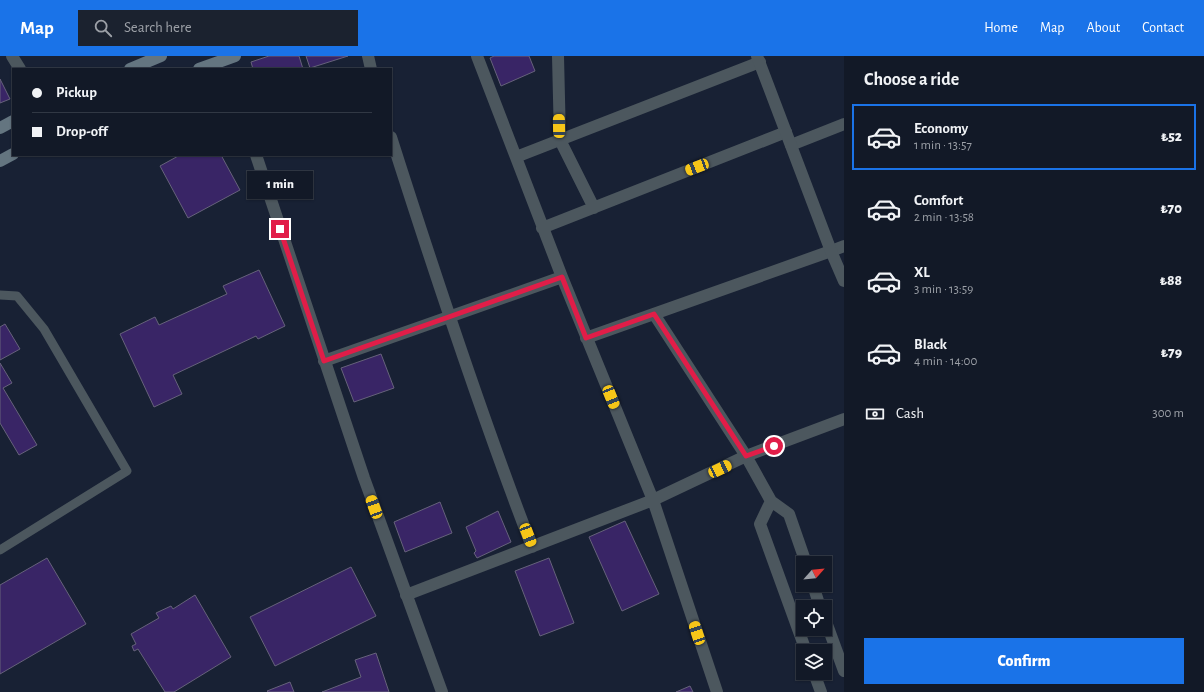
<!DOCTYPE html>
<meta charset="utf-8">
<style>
:root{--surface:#121927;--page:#1b222f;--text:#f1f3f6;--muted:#9ca0a7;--line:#313844;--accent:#1a73e8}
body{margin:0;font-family:"Alegreya Sans",sans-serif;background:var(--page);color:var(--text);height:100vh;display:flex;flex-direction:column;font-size:15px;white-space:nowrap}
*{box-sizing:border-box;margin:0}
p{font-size:13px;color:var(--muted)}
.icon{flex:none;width:22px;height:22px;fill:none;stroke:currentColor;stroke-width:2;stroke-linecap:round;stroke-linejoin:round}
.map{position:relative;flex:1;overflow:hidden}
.sheet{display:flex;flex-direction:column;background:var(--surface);width:360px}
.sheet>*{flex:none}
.hud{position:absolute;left:12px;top:12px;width:380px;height:88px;border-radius:0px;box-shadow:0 1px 3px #0004,0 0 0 1px var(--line);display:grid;align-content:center;height:88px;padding:0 20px;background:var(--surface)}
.needle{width:26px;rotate:63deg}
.tools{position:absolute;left:796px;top:500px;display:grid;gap:8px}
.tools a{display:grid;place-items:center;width:36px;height:36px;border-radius:0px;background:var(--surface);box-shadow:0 1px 3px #0004,0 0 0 1px var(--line);font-size:20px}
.end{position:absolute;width:18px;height:18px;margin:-9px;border:5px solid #e11d48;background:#fff;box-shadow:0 0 0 2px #fff}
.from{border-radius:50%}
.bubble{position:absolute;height:28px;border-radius:0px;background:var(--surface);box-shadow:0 1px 3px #0004,0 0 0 1px var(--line);font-size:13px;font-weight:800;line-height:28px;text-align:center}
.car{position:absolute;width:12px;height:24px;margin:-12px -6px;border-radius:5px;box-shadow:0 0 3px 1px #0007;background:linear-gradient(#f5c518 24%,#345 0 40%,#f5c518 0 76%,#345 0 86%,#f5c518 0)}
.hud b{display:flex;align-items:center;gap:14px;height:38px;font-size:15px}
.hud b+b{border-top:1px solid var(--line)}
.hud i{width:10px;height:10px;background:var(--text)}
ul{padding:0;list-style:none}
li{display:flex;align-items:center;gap:12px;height:66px;margin:0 8px 6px;padding:0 12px;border:2px solid transparent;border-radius:0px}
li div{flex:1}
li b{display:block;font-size:15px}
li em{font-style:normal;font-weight:800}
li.active{border-color:var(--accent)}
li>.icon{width:36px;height:36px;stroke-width:1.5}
h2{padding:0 20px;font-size:18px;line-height:48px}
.pay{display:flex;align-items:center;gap:10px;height:44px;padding:0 20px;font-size:15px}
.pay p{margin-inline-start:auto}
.action{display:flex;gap:8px;margin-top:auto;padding:8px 20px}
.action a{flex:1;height:46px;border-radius:0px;background:var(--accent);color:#fff;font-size:16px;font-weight:800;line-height:46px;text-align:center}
header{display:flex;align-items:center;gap:24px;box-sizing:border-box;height:56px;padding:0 20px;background:var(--accent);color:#fff}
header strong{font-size:19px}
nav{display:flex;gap:22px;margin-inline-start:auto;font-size:14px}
.search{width:280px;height:36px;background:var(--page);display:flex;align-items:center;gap:10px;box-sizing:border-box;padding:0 14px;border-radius:0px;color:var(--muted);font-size:15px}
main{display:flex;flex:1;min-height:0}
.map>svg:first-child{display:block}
.building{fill:#392566;stroke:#66627b}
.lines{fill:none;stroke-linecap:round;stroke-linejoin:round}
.service{stroke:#4c575e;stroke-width:9}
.minor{stroke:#4c575e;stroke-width:12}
.tertiary{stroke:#4c575e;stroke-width:12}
.secondary{stroke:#647580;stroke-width:12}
.route{stroke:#e11d48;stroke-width:5}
</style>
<header>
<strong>Map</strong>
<div class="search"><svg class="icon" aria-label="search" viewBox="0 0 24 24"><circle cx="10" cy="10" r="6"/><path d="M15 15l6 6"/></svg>Search here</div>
<nav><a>Home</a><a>Map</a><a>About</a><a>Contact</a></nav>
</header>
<main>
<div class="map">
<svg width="844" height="636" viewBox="0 0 844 636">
<rect width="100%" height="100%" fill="#182134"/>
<path class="building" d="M 269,0 L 299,0 L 303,13 L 253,13 L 251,6 Z
M 306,0 L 348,0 L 310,12 Z
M 494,0 L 529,0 L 535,15 L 501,30 L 490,2 Z
M 0,23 L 10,43 L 0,47 Z
M 180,99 L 221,99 L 240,134 L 188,162 L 160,110 Z
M 259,214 L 285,270 L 258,283 L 256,280 L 173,319 L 182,338 L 154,351 L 120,278 L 155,261 L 159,269 L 227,238 L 223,230 Z
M 5,268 L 20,293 L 0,304 L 0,271 Z
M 381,298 L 394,332 L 354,346 L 341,312 Z
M 0,307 L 12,327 L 3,332 L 37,389 L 19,399 L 0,367 Z
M 440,446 L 452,477 L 405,496 L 394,466 Z
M 498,455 L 511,486 L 477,502 L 474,497 L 476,495 L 466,471 Z
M 625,465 L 659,538 L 622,555 L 589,481 Z
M 47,502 L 86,568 L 0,618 L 0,529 Z
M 549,502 L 574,567 L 540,580 L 515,515 Z
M 351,511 L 376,560 L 275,610 L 250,561 Z
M 195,539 L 231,601 L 174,636 L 165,636 L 138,593 L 134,595 L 132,590 L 136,588 L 131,578 L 159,562 L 156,557 L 171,550 L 173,553 Z
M 376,597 L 389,636 L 322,636 L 361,621 L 355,604 Z
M 290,626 L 294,636 L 268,636 L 267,635 Z
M 690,630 L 693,636 L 676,636 Z"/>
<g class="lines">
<path class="service" d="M 0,239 L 17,240 L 44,273 L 127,415 L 0,494"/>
<path class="minor" d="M 12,0 L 20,13
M 368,0 L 371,13
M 477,0 L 562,221 L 653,444 L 717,636
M 558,0 L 560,84 L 594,152
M 391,81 C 435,219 480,356 532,491
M 791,89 L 844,68
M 256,99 L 364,422 L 442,636
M 516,101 L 760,6
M 542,172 L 786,76
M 654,258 L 746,400 L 771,445 L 760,468 L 806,595
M 586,282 L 831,195 L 844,190
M 324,305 L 562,221
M 771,445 L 789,458 L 806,507
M 813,529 L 820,551
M 406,539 L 653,444 L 746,400 L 844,363
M 825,563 L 844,615
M 814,617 L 821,636"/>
<path class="tertiary" d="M 757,0 L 831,195 L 844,225"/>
<path class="secondary" d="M 130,13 L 161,0
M 199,13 L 235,0
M 0,72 L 13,65
M 0,105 L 13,98"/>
</g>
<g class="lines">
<path class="route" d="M 280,173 L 324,305 L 562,221 L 586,282 L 654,258 L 746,400 L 774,390"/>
</g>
</svg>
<div class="tools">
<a><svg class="needle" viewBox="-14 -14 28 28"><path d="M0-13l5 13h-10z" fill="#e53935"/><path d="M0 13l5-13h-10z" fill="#9ca0a7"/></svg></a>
<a><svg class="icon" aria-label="locate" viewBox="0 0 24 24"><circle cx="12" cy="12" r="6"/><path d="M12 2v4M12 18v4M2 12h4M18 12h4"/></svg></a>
<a><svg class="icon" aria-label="layers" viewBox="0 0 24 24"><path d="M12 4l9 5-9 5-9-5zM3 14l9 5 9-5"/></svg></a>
</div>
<i class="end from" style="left:774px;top:390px"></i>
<i class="end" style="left:280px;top:173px"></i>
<div class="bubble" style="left:247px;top:115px;width:66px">1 min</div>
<i class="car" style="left:559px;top:70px;rotate:359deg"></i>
<i class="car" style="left:697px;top:111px;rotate:249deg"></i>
<i class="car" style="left:611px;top:341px;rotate:158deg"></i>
<i class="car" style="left:720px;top:413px;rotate:65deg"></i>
<i class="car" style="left:374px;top:451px;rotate:340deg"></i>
<i class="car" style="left:528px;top:479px;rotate:159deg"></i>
<i class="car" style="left:697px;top:577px;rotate:342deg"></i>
<div class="hud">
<b><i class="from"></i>Pickup</b>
<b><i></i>Drop-off</b>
</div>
</div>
<section class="sheet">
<h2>Choose a ride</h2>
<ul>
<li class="active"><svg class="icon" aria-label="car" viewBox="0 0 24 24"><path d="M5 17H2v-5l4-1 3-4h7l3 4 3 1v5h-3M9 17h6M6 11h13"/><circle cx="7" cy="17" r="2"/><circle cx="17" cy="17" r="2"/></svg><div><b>Economy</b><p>1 min · 13:57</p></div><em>₺52</em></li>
<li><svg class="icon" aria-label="car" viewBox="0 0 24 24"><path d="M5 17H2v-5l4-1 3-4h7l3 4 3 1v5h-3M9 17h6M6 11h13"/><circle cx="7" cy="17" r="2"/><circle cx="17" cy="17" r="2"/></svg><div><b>Comfort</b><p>2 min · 13:58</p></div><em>₺70</em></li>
<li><svg class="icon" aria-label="car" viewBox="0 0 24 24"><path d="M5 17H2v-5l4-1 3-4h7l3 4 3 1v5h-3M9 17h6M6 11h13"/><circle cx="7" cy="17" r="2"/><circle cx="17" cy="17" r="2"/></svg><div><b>XL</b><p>3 min · 13:59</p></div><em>₺88</em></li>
<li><svg class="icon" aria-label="car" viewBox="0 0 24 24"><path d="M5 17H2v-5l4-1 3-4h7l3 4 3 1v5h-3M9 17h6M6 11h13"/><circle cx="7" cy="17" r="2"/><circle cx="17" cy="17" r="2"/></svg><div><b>Black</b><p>4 min · 14:00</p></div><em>₺79</em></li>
</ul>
<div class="pay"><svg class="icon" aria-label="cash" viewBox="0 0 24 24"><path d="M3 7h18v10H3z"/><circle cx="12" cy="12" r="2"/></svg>Cash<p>300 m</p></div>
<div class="action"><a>Confirm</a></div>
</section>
</main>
